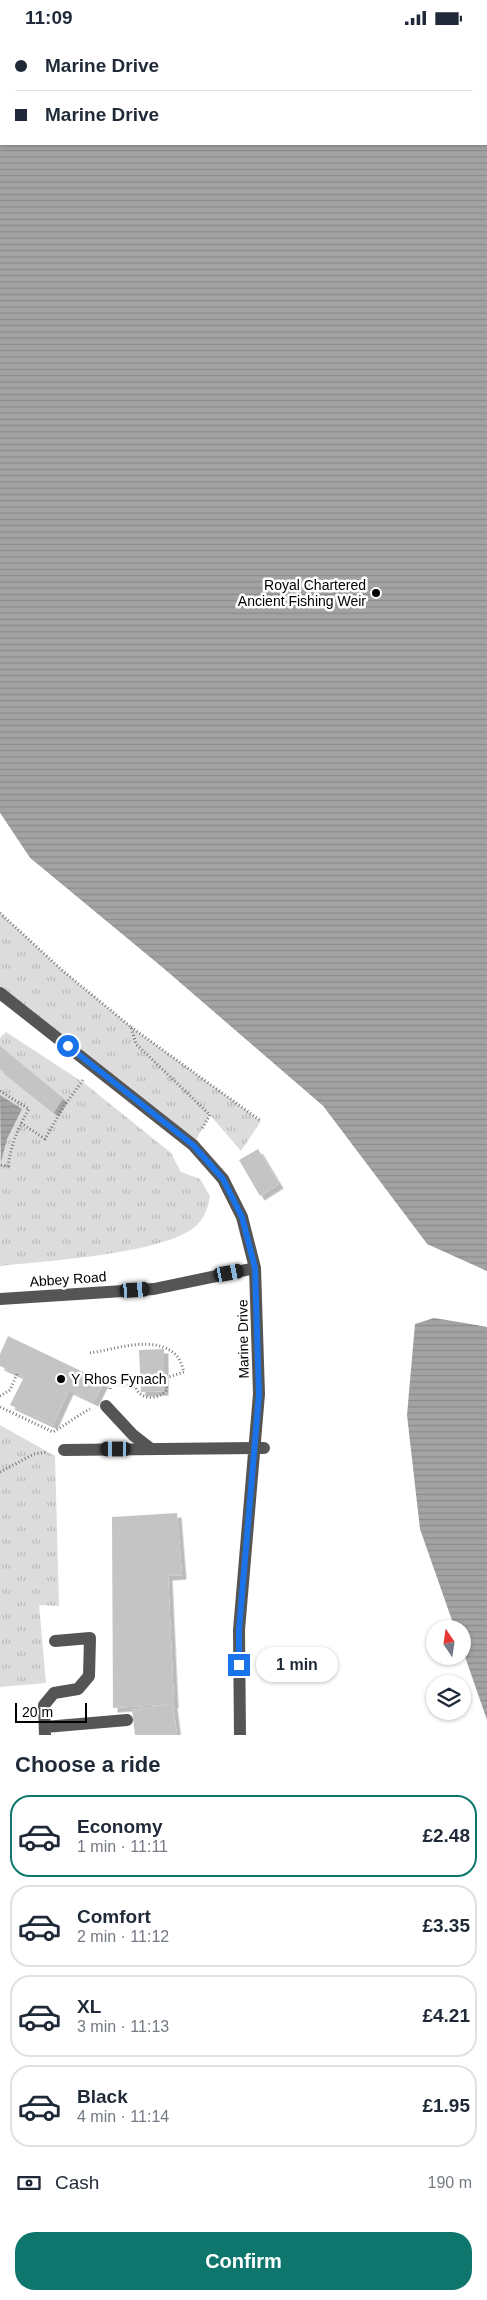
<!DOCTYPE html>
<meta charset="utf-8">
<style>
:root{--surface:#fff;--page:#f6f6f7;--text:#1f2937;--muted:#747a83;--line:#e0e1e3;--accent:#0f766e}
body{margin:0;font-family:Helvetica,sans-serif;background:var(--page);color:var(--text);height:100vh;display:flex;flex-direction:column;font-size:19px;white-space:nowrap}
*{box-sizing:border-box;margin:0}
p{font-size:16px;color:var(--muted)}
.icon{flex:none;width:28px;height:28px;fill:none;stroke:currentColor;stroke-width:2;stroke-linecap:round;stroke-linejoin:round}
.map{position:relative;height:1700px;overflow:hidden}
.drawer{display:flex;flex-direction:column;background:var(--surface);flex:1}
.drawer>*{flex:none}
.top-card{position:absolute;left:0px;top:0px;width:488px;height:110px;box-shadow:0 1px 4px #0004;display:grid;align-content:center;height:110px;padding:0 15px;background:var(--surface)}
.needle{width:32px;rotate:347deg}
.tools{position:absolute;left:426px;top:1585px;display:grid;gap:10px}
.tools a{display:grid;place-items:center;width:45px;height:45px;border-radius:50%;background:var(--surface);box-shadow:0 1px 4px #0004;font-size:25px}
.scale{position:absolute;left:15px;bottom:12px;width:72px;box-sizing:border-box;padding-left:5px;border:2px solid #000;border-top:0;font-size:14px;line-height:18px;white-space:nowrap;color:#000;-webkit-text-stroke:4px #fff;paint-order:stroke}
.end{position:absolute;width:22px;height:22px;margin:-11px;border:6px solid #1a73e8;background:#fff;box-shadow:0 0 0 2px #fff}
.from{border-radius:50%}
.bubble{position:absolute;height:35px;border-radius:18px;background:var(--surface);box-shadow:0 1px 4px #0004;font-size:16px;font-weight:600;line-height:35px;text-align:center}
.car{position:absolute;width:15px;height:30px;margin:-15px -8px;border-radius:6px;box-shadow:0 0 4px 1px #0007;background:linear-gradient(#222 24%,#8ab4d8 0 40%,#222 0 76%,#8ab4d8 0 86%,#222 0)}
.top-card b{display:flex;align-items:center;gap:18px;height:48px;font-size:19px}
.top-card b+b{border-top:1px solid var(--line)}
.top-card i{width:12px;height:12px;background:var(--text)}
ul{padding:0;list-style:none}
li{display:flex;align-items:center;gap:15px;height:82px;margin:0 10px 8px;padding:0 5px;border:2px solid var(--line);border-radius:20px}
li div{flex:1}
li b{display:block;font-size:19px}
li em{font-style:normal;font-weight:600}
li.selected{border-color:var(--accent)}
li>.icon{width:45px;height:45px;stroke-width:1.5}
h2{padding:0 15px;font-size:22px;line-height:60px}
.pay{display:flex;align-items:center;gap:12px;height:55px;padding:0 15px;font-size:19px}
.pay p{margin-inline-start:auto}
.button{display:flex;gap:10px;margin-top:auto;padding:10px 15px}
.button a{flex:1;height:58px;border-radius:20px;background:var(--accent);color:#fff;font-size:20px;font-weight:600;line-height:58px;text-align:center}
.status{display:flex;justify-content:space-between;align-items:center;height:35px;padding:0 25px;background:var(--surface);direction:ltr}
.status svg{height:14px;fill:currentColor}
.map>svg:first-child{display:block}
.grass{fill:url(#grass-tufts)}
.water{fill:url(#water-rules);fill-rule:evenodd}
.pier{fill:#fff}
.building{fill:#c4c4c4;filter:url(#shadow)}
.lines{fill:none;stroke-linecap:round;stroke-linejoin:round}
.path{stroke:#777;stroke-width:3;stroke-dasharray:1 2.5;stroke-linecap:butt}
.minor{stroke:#555;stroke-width:12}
.route{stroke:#1a73e8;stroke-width:6}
.poi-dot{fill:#000;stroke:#fff;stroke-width:2}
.labels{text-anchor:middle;stroke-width:5;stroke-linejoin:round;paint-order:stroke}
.poi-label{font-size:14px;fill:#000;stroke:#fff;text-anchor:end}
.street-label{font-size:14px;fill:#000;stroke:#fff}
</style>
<div class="status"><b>11:09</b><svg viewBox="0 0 49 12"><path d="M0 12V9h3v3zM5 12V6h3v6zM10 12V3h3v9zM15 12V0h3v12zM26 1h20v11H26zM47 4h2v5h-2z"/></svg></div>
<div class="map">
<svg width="487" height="1700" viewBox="0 0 487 1700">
<defs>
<pattern id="grass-tufts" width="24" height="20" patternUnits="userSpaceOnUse" patternTransform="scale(1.25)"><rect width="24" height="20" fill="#dcdcdc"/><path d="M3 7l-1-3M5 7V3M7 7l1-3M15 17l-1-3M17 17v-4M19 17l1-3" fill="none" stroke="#bbb"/></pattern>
<pattern id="water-rules" width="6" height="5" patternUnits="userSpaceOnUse" patternTransform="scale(1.25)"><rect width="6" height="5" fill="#a3a3a3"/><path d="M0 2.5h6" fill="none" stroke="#8b8b8b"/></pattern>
<filter id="shadow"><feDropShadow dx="4.5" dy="4.5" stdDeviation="0" flood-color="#0004"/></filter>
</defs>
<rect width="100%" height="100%" fill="#fff"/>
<path class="grass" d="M 0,878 L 63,936 L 131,992 L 261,1086 L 241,1116 L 210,1080 L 193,1110 L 0,958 Z
M 6,997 L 84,1048 L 171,1118 L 181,1137 L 200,1144 L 210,1161 C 208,1173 205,1182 196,1191 C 165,1219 44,1226 0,1231 L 0,1003 Z
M 0,1390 L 55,1421 L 59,1571 L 39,1570 L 46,1648 L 0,1652 Z"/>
<path class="water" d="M 0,0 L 487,0 L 487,1685 L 463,1616 L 462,1594 L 455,1594 L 420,1494 L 407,1380 L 415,1289 L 434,1283 L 483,1291 L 486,1278 L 427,1209 L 323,1071 L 163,933 L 30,823 L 0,778 ZM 1,1 L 486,1 L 486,109 L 1,109 Z
M 0,1060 L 22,1074 L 7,1104 L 1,1127 Z"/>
<path class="pier" d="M 0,778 L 30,823 L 163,933 L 323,1071 L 427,1209 L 487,1236 L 487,1292 L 431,1281 L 481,1288 L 483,1278 L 425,1211 L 322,1073 L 161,935 L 28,825 L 0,783 Z"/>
<path class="building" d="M 0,1011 L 63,1063 L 54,1077 L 0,1034 Z
M 258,1114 L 279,1149 L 260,1161 L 239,1125 Z
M 8,1301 L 104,1347 L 94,1367 L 69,1355 L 53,1390 L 10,1370 L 24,1342 L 0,1331 L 0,1319 Z
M 164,1314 L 164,1356 L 141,1357 L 139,1315 Z
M 177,1478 L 182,1540 L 168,1541 L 174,1669 L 113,1673 L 112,1482 Z
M 173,1669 L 177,1700 L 135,1700 L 132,1675 Z"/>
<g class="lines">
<path class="path" d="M 0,878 L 63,936 L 131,992 L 136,1009 L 210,1080 L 202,1094
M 131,992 L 261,1086
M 0,1056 L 29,1074 C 18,1093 11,1110 8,1131 L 0,1130
M 21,1088 L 45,1104 L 64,1071 L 83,1045
M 90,1318 C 116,1314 154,1300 175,1319 C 180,1323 182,1331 184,1337 L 166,1343 L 167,1355 C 153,1370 129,1361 136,1339
M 110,1354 L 111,1349 L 135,1351
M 0,1361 L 10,1355 L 17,1339
M 0,1372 L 53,1397 C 66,1390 76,1381 90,1374
M 0,1437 L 34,1419 L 47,1417"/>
<path class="minor" d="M 0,958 L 193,1110 L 223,1144 L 242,1182 L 255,1233 L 259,1359 L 239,1595 L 240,1700
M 0,1264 L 154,1254 L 255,1233
M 106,1371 L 133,1400 L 151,1414
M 64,1415 L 264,1413
M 45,1692 L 127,1685
M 45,1700 L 44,1670 L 54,1658 L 78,1654 L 89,1641 L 90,1603 L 55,1606"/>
</g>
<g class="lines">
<path class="route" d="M 68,1011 L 193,1110 L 223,1144 L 242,1182 L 255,1233 L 259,1359 L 239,1595 L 239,1630"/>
</g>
<g class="poi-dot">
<circle cx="376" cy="558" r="5"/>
<circle cx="61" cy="1344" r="5"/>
</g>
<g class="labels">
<g class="poi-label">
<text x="366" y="555">Royal Chartered<tspan x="366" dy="16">Ancient Fishing Weir</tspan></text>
<text x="71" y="1349" text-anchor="start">Y Rhos Fynach</text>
</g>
<g class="street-label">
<text transform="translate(68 1244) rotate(-4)" y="5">Abbey Road</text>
<text transform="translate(243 1304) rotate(-91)" y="5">Marine Drive</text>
</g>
</g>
</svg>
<div class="tools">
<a><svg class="needle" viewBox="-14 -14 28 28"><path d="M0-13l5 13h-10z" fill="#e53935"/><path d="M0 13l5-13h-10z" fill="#747a83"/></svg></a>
<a><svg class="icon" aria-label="layers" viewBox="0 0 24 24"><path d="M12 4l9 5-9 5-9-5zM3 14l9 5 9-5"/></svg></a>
</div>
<div class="scale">20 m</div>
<i class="end from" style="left:68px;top:1011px"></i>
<i class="end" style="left:239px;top:1630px"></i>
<div class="bubble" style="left:256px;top:1612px;width:82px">1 min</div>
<i class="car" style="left:229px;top:1238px;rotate:79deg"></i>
<i class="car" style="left:135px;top:1255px;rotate:86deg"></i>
<i class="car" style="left:116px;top:1414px;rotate:270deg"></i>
<div class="top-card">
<b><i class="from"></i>Marine Drive</b>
<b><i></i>Marine Drive</b>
</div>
</div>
<section class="drawer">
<h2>Choose a ride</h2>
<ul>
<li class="selected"><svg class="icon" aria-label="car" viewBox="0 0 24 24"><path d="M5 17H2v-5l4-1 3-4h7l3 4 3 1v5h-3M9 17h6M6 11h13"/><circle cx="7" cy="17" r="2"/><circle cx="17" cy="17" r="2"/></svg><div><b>Economy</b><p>1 min · 11:11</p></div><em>£2.48</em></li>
<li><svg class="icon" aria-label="car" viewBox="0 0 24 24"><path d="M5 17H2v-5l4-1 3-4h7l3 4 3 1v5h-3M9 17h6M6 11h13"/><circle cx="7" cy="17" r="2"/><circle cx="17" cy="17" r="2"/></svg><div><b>Comfort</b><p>2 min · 11:12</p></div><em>£3.35</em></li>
<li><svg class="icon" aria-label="car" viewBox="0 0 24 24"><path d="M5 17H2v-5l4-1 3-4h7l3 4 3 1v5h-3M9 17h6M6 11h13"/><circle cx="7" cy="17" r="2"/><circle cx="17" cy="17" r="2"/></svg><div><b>XL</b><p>3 min · 11:13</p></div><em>£4.21</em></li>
<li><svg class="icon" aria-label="car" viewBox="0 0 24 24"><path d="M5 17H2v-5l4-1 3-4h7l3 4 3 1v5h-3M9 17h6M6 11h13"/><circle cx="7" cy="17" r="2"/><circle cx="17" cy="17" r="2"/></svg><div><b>Black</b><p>4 min · 11:14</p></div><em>£1.95</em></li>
</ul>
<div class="pay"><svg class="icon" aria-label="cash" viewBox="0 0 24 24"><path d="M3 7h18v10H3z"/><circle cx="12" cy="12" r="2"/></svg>Cash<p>190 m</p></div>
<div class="button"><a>Confirm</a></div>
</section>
